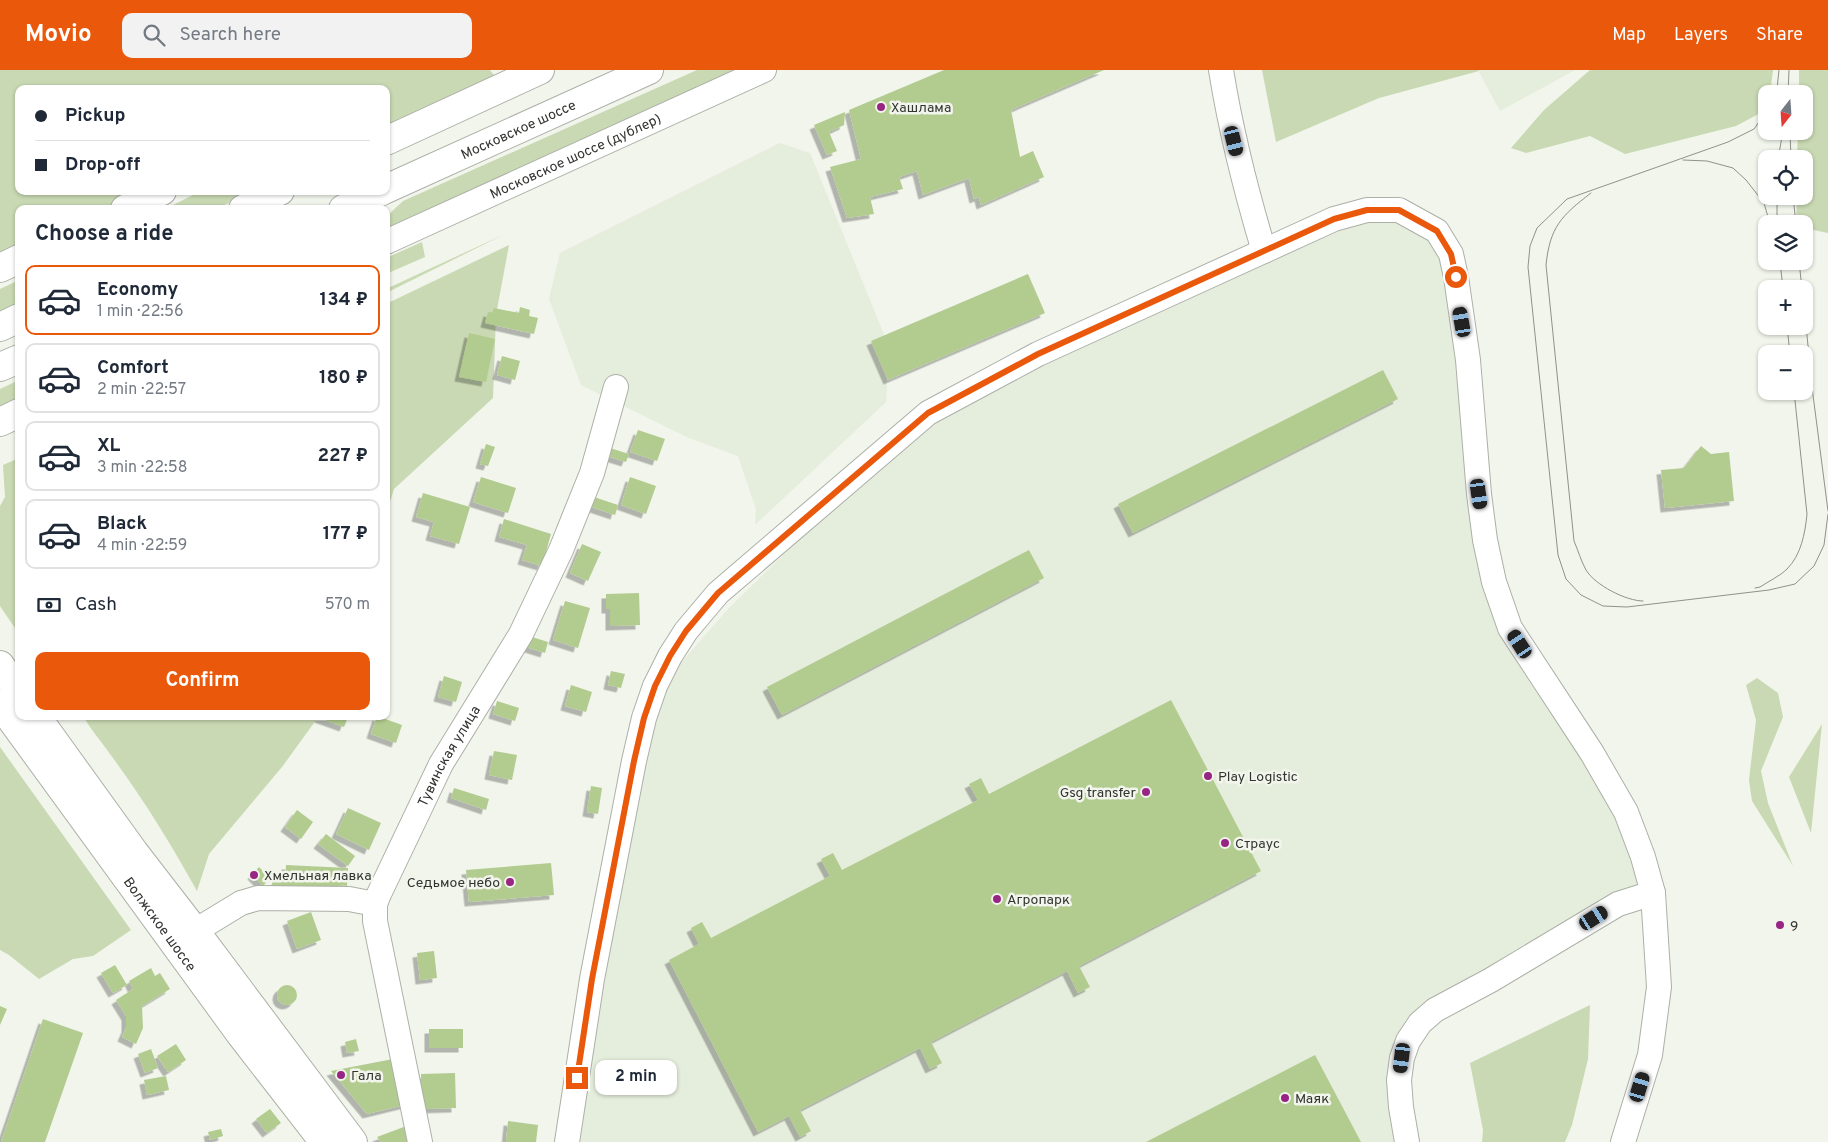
<!DOCTYPE html>
<meta charset="utf-8">
<style>
:root{--surface:#fff;--page:#f2f2f3;--text:#1f2937;--muted:#747a83;--line:#e0e1e3;--accent:#ea580c}
body{margin:0;font-family:Overpass,sans-serif;background:var(--page);color:var(--text);height:100vh;display:flex;flex-direction:column;font-size:19px;white-space:nowrap}
*{box-sizing:border-box;margin:0}
p{font-size:16px;color:var(--muted)}
.icon{flex:none;width:28px;height:28px;fill:none;stroke:currentColor;stroke-width:2;stroke-linecap:round;stroke-linejoin:round}
.map{position:relative;flex:1;overflow:hidden}
.side{position:absolute;left:15px;top:135px;width:375px;height:515px;display:flex;flex-direction:column;background:var(--surface);border-radius:10px;box-shadow:0 1px 4px #0004}
.side>*{flex:none}
.banner{position:absolute;left:15px;top:15px;width:375px;height:110px;border-radius:10px;box-shadow:0 1px 4px #0004;display:grid;align-content:center;height:110px;padding:0 20px;background:var(--surface)}
.needle{width:32px;rotate:197deg}
.tools{position:absolute;left:1758px;top:15px;display:grid;gap:10px}
.tools a{display:grid;place-items:center;width:55px;height:55px;border-radius:10px;background:var(--surface);box-shadow:0 1px 4px #0004;font-size:25px}
.end{position:absolute;width:22px;height:22px;margin:-11px;border:6px solid #ea580c;background:#fff;box-shadow:0 0 0 2px #fff}
.from{border-radius:50%}
.bubble{position:absolute;height:35px;border-radius:10px;background:var(--surface);box-shadow:0 1px 4px #0004;font-size:16px;font-weight:700;line-height:35px;text-align:center}
.car{position:absolute;width:15px;height:30px;margin:-15px -8px;border-radius:6px;box-shadow:0 0 4px 1px #0007;background:linear-gradient(#222 24%,#8ab4d8 0 40%,#222 0 76%,#8ab4d8 0 86%,#222 0)}
.banner b{display:flex;align-items:center;gap:18px;height:48px;font-size:19px}
.banner b+b{border-top:1px solid var(--line)}
.banner i{width:12px;height:12px;background:var(--text)}
ul{padding:0;list-style:none}
li{display:flex;align-items:center;gap:15px;height:70px;margin:0 10px 8px;padding:0 10px;border:2px solid var(--line);border-radius:10px}
li div{flex:1}
li b{display:block;font-size:19px}
li em{font-style:normal;font-weight:700}
li.selected{border-color:var(--accent)}
li>.icon{width:45px;height:45px;stroke-width:1.5}
h2{padding:0 20px;font-size:22px;line-height:60px}
.pay{display:flex;align-items:center;gap:12px;height:55px;padding:0 20px;font-size:19px}
.pay p{margin-inline-start:auto}
.button{display:flex;gap:10px;margin-top:auto;padding:10px 20px}
.button a{flex:1;height:58px;border-radius:10px;background:var(--accent);color:#fff;font-size:20px;font-weight:700;line-height:58px;text-align:center}
header{display:flex;align-items:center;gap:30px;box-sizing:border-box;height:70px;padding:0 25px;background:var(--accent);color:#fff}
header strong{font-size:24px}
nav{display:flex;gap:28px;margin-inline-start:auto;font-size:18px}
.search{width:350px;height:45px;background:var(--page);display:flex;align-items:center;gap:12px;box-sizing:border-box;padding:0 18px;border-radius:10px;color:var(--muted);font-size:19px}
.map>svg:first-child{display:block}
.built{fill:#e5eddc}
.green{fill:#c9d9b3}
.building{fill:#b2cb8f;filter:url(#shadow)}
.lines{fill:none;stroke-linecap:round;stroke-linejoin:round}
.minor-casing{stroke:#acb0a7;stroke-width:26}
.major-casing{stroke:#acb0a7;stroke-width:30}
.minor{stroke:#fff;stroke-width:24}
.major{stroke:#fff;stroke-width:28}
.tram{stroke:#8f928b;stroke-width:1}
.route{stroke:#ea580c;stroke-width:6}
.poi-dot{fill:#982583;stroke:#f1f5eb;stroke-width:2}
.labels{text-anchor:middle;stroke-width:5;stroke-linejoin:round;paint-order:stroke}
.poi-label{font-size:14px;fill:#323430;stroke:#f1f5eb;text-anchor:start}
.street-label{font-size:14px;fill:#323430;stroke:#f1f5eb}
</style>
<header>
<strong>Movio</strong>
<div class="search"><svg class="icon" aria-label="search" viewBox="0 0 24 24"><circle cx="10" cy="10" r="6"/><path d="M15 15l6 6"/></svg>Search here</div>
<nav><a>Map</a><a>Layers</a><a>Share</a></nav>
</header>
<div class="map">
<svg width="1828" height="1072" viewBox="0 0 1828 1072">
<defs>
<filter id="shadow"><feDropShadow dx="-4.5" dy="4.5" stdDeviation="0" flood-color="#0004"/></filter>
</defs>
<rect width="100%" height="100%" fill="#f1f5eb"/>
<path class="built" d="M 1478,0 L 1575,0 L 1500,41 Z
M 780,73 L 810,83 L 885,267 L 887,316 L 886,332 L 755,455 L 756,439 L 738,386 L 689,368 L 581,315 L 549,229 L 560,183 Z
M 1399,140 L 1451,184 L 1479,424 L 1513,586 L 1592,683 L 1653,823 L 1435,940 L 1402,988 L 1405,1072 L 570,1072 L 651,627 L 729,538 L 928,343 L 1334,149 Z"/>
<path class="green" d="M 0,0 L 490,0 L 503,17 L 386,71 L 386,19 L 19,19 L 19,121 L 162,121 L 125,139 L 19,139 L 19,189 L 0,198 Z
M 697,0 L 737,0 L 406,150 L 407,158 L 386,165 L 386,147 L 403,131 Z
M 1262,0 L 1478,0 L 1479,1 L 1379,28 L 1276,72 Z
M 1590,0 L 1773,0 L 1770,24 L 1766,24 L 1766,40 L 1736,56 L 1625,84 L 1590,66 L 1526,83 L 1511,78 L 1544,40 Z
M 1799,0 L 1828,0 L 1828,163 L 1804,158 L 1804,154 L 1796,154 L 1797,126 L 1804,126 L 1804,89 L 1797,89 L 1798,61 L 1804,61 L 1804,24 L 1799,24 Z
M 201,121 L 253,121 L 216,139 L 165,139 Z
M 505,164 L 386,223 L 386,219 Z
M 422,172 L 425,187 L 386,204 L 386,188 Z
M 509,175 L 496,245 L 493,328 L 394,419 L 386,445 L 386,234 Z
M 19,210 L 19,233 L 0,241 L 0,219 Z
M 19,310 L 19,329 L 0,338 L 0,319 Z
M 19,388 L 19,564 L 0,536 L 0,436 L 5,427 L 3,395 Z
M 1757,608 L 1778,623 L 1783,647 L 1761,701 L 1768,733 L 1793,796 L 1752,731 L 1749,710 L 1756,650 L 1746,615 Z
M 83,646 L 319,646 L 282,697 L 209,784 L 197,821 C 171,774 142,727 110,684 C 101,671 91,660 83,646 Z
M 1822,654 L 1811,763 L 1789,707 Z
M 0,677 L 131,860 L 93,886 L 73,889 L 39,909 L 9,885 L 0,880 Z
M 1590,935 L 1588,989 L 1572,1055 L 1565,1072 L 1482,1072 L 1483,1060 L 1470,993 Z"/>
<path class="building" d="M 944,0 L 1104,0 L 1011,40 L 1020,87 L 1033,81 L 1044,107 L 981,135 L 979,127 L 974,129 L 969,108 L 923,125 L 917,101 L 899,107 L 903,119 L 870,127 L 874,144 L 847,148 L 830,97 L 861,89 L 849,40 Z
M 845,42 L 844,55 L 829,62 L 837,81 L 827,85 L 814,55 Z
M 1028,204 L 1045,243 L 888,310 L 871,271 Z
M 520,237 L 530,240 L 529,246 L 538,248 L 534,264 L 485,253 L 488,242 L 492,243 L 494,238 L 519,243 Z
M 469,263 L 495,269 L 486,312 L 459,307 Z
M 502,286 L 520,291 L 515,310 L 497,305 Z
M 1383,300 L 1398,329 L 1133,463 L 1118,434 Z
M 638,360 L 665,369 L 657,391 L 630,382 Z
M 486,374 L 495,377 L 488,396 L 480,394 Z
M 1701,376 L 1711,384 L 1729,382 L 1734,431 L 1665,438 L 1661,400 L 1684,398 Z
M 610,378 L 629,384 L 626,392 L 607,386 Z
M 481,407 L 516,418 L 508,443 L 473,432 Z
M 630,407 L 656,416 L 646,444 L 621,435 Z
M 423,423 L 470,437 L 459,474 L 430,466 L 434,452 L 416,447 Z
M 591,426 L 618,435 L 615,445 L 588,436 Z
M 504,449 L 551,464 L 542,496 L 522,490 L 527,475 L 499,467 Z
M 582,474 L 601,482 L 588,511 L 570,503 Z
M 1029,480 L 1044,508 L 782,645 L 767,617 Z
M 639,523 L 640,555 L 610,556 L 610,539 L 606,539 L 606,524 Z
M 565,531 L 590,538 L 578,578 L 553,570 Z
M 529,566 L 548,572 L 545,583 L 526,577 Z
M 611,601 L 625,604 L 621,618 L 608,615 Z
M 444,606 L 462,612 L 456,632 L 438,627 Z
M 571,615 L 592,622 L 586,642 L 565,636 Z
M 1171,630 L 1261,801 L 1079,896 L 1090,917 L 1078,923 L 1067,901 L 931,972 L 942,993 L 930,999 L 920,978 L 800,1040 L 811,1061 L 800,1067 L 789,1046 L 758,1062 L 669,890 L 699,874 L 691,858 L 702,852 L 711,868 L 830,806 L 821,789 L 833,783 L 842,800 L 978,730 L 969,714 L 981,708 L 989,724 Z
M 497,631 L 519,638 L 515,651 L 493,644 Z
M 320,646 L 344,646 L 348,647 L 344,657 L 319,648 Z
M 377,646 L 402,655 L 396,673 L 371,664 Z
M 494,681 L 517,685 L 512,710 L 489,705 Z
M 591,716 L 602,718 L 598,744 L 587,742 Z
M 454,718 L 489,729 L 486,740 L 451,728 Z
M 348,738 L 381,753 L 369,780 L 336,764 Z
M 297,740 L 313,752 L 301,769 L 285,757 Z
M 326,764 L 355,786 L 348,796 L 318,774 Z
M 551,793 L 554,825 L 469,832 L 466,800 Z
M 286,795 L 348,798 L 347,816 L 339,815 L 339,822 L 270,819 L 273,811 L 285,811 Z
M 259,797 L 270,808 L 263,816 L 252,805 Z
M 311,842 L 321,870 L 297,879 L 287,851 Z
M 434,881 L 437,908 L 420,910 L 417,883 Z
M 115,895 L 127,915 L 113,923 L 101,903 Z
M 151,898 L 155,906 L 160,903 L 170,919 L 142,936 L 143,958 L 136,974 L 122,967 L 126,958 L 126,946 L 116,930 L 133,919 L 129,911 Z
M277 925a10 10 0 1 1 20 0a10 10 0 1 1-20 0Z
M 0,936 L 7,939 L 0,955 Z
M 43,949 L 83,963 L 45,1072 L 1,1072 Z
M 429,959 L 463,959 L 463,978 L 429,978 Z
M 356,969 L 359,981 L 347,983 L 345,972 Z
M 176,974 L 186,990 L 168,1002 L 157,986 Z
M 151,979 L 158,998 L 145,1003 L 138,984 Z
M 1315,985 L 1361,1072 L 1146,1072 Z
M 398,988 L 408,1034 L 367,1044 L 331,1001 Z
M 455,1003 L 456,1038 L 422,1039 L 421,1004 Z
M 166,1006 L 169,1020 L 147,1025 L 144,1010 Z
M 270,1039 L 281,1053 L 267,1063 L 256,1049 Z
M 508,1051 L 538,1055 L 536,1072 L 506,1072 Z
M 409,1055 L 412,1072 L 381,1072 L 377,1067 Z
M 221,1059 L 223,1066 L 210,1070 L 208,1062 Z"/>
<g class="lines">
<defs>
<g id="minor">
<path d="M 1221,0 C 1231,62 1246,121 1264,181"/>
<path id="s1" d="M 386,172 L 764,0"/>
<path d="M 195,861 L 241,833 L 258,828 L 349,829 L 375,834"/>
<path id="s2" d="M 420,1072 L 375,851 L 375,834 L 379,824 L 441,694 L 521,564 L 561,480 L 592,403 L 616,317"/>
<path d="M 567,1072 L 592,909 L 634,691 L 644,648 L 655,616 L 670,586 L 686,561 L 718,523 L 928,343 L 1038,284 L 1334,149 L 1367,140 L 1399,140 L 1437,161 L 1451,184 L 1456,207 L 1468,290 L 1479,424 L 1485,470 L 1494,512 L 1510,558 L 1592,683 L 1626,742 L 1643,787 L 1653,823 L 1659,917 L 1650,985 L 1623,1072"/>
<path d="M 1407,1072 L 1401,1037 L 1399,1010 L 1402,988 L 1408,971 L 1420,953 L 1435,940 L 1491,910 L 1618,834 L 1653,823"/>
</g>
<g id="major">
<path d="M 386,71 L 540,0"/>
<path id="s3" d="M 386,119 L 649,0"/>
<path d="M 125,139 L 162,121"/>
<path d="M 243,139 L 280,121"/>
<path d="M 343,139 L 382,121"/>
<path d="M 0,198 L 19,189"/>
<path d="M 0,257 L 19,248"/>
<path d="M 0,297 L 19,289"/>
<path d="M 0,352 L 19,343"/>
<path d="M 0,595 L 19,622"/>
<path id="s4" d="M 0,634 L 241,965 L 324,1072"/>
<path d="M 36,646 L 134,782 L 195,861 L 353,1072"/>
</g>
</defs>
<use href="#minor" class="minor-casing"/>
<use href="#major" class="major-casing"/>
<use href="#minor" class="minor"/>
<use href="#major" class="major"/>
<path class="tram" d="M 1775,24 L 1777,19 L 1779,0
M 1788,24 L 1789,0
M 1766,42 L 1754,59 L 1728,72 L 1567,129 L 1537,158 L 1530,176 L 1528,197 L 1558,485 L 1566,509 L 1581,525 L 1603,536 L 1627,537 L 1769,520 L 1795,514 L 1814,496 L 1824,475 L 1828,444
M 1790,61 L 1791,89
M 1778,89 L 1783,61
M 1683,90 L 1707,91 L 1733,98 L 1746,110 L 1764,133 L 1770,154
M 1591,123 C 1561,146 1550,157 1546,195 L 1574,471 C 1578,480 1581,491 1586,500 C 1595,515 1626,531 1643,531
M 1777,126 L 1777,154
M 1793,126 L 1796,154
M 1780,191 L 1783,219
M 1799,191 L 1802,219
M 1804,236 L 1813,325 L 1828,441
M 1787,256 L 1790,284
M 1755,518 L 1760,517 C 1769,511 1780,506 1787,499 C 1801,485 1805,464 1807,444 L 1794,321"/>
</g>
<g class="lines">
<path class="route" d="M 577,1008 L 592,909 L 634,691 L 644,648 L 655,616 L 670,586 L 686,561 L 718,523 L 928,343 L 1038,284 L 1334,149 L 1367,140 L 1399,140 L 1437,161 L 1451,184 L 1456,207"/>
</g>
<g class="poi-dot">
<circle cx="881" cy="37" r="5"/>
<circle cx="1208" cy="706" r="5"/>
<circle cx="1146" cy="722" r="5"/>
<circle cx="1225" cy="773" r="5"/>
<circle cx="254" cy="805" r="5"/>
<circle cx="510" cy="812" r="5"/>
<circle cx="997" cy="829" r="5"/>
<circle cx="1780" cy="855" r="5"/>
<circle cx="341" cy="1005" r="5"/>
<circle cx="1285" cy="1028" r="5"/>
</g>
<g class="labels">
<g class="poi-label">
<text x="891" y="42">Хашлама</text>
<text x="1218" y="711">Play Logistic</text>
<text x="1136" y="727" text-anchor="end">Gsg transfer</text>
<text x="1235" y="778">Страус</text>
<text x="264" y="810">Хмельная лавка</text>
<text x="500" y="817" text-anchor="end">Седьмое небо</text>
<text x="1007" y="834">Агропарк</text>
<text x="1790" y="860">9</text>
<text x="351" y="1010">Гала</text>
<text x="1295" y="1033">Маяк</text>
</g>
<g class="street-label">
<text dy="5" stroke="none"><textPath href="#s3" startOffset="145">Московское шоссе</textPath></text>
<text dy="5" stroke="none"><textPath href="#s1" startOffset="208">Московское шоссе (дублер)</textPath></text>
<text dy="5" stroke="none"><textPath href="#s2" startOffset="408">Тувинская улица</textPath></text>
<text dy="5" stroke="none"><textPath href="#s4" startOffset="272">Волжское шоссе</textPath></text>
</g>
</g>
</svg>
<div class="tools">
<a><svg class="needle" viewBox="-14 -14 28 28"><path d="M0-13l5 13h-10z" fill="#e53935"/><path d="M0 13l5-13h-10z" fill="#747a83"/></svg></a>
<a><svg class="icon" aria-label="locate" viewBox="0 0 24 24"><circle cx="12" cy="12" r="6"/><path d="M12 2v4M12 18v4M2 12h4M18 12h4"/></svg></a>
<a><svg class="icon" aria-label="layers" viewBox="0 0 24 24"><path d="M12 4l9 5-9 5-9-5zM3 14l9 5 9-5"/></svg></a>
<a>+</a>
<a>−</a>
</div>
<i class="end from" style="left:1456px;top:207px"></i>
<i class="end" style="left:577px;top:1008px"></i>
<div class="bubble" style="left:595px;top:990px;width:82px">2 min</div>
<i class="car" style="left:1234px;top:71px;rotate:166deg"></i>
<i class="car" style="left:1462px;top:252px;rotate:350deg"></i>
<i class="car" style="left:1479px;top:424px;rotate:172deg"></i>
<i class="car" style="left:1520px;top:574px;rotate:327deg"></i>
<i class="car" style="left:1594px;top:848px;rotate:58deg"></i>
<i class="car" style="left:1402px;top:988px;rotate:187deg"></i>
<i class="car" style="left:1640px;top:1017px;rotate:17deg"></i>
<div class="banner">
<b><i class="from"></i>Pickup</b>
<b><i></i>Drop-off</b>
</div>
<section class="side">
<h2>Choose a ride</h2>
<ul>
<li class="selected"><svg class="icon" aria-label="car" viewBox="0 0 24 24"><path d="M5 17H2v-5l4-1 3-4h7l3 4 3 1v5h-3M9 17h6M6 11h13"/><circle cx="7" cy="17" r="2"/><circle cx="17" cy="17" r="2"/></svg><div><b>Economy</b><p>1 min · 22:56</p></div><em>134 ₽</em></li>
<li><svg class="icon" aria-label="car" viewBox="0 0 24 24"><path d="M5 17H2v-5l4-1 3-4h7l3 4 3 1v5h-3M9 17h6M6 11h13"/><circle cx="7" cy="17" r="2"/><circle cx="17" cy="17" r="2"/></svg><div><b>Comfort</b><p>2 min · 22:57</p></div><em>180 ₽</em></li>
<li><svg class="icon" aria-label="car" viewBox="0 0 24 24"><path d="M5 17H2v-5l4-1 3-4h7l3 4 3 1v5h-3M9 17h6M6 11h13"/><circle cx="7" cy="17" r="2"/><circle cx="17" cy="17" r="2"/></svg><div><b>XL</b><p>3 min · 22:58</p></div><em>227 ₽</em></li>
<li><svg class="icon" aria-label="car" viewBox="0 0 24 24"><path d="M5 17H2v-5l4-1 3-4h7l3 4 3 1v5h-3M9 17h6M6 11h13"/><circle cx="7" cy="17" r="2"/><circle cx="17" cy="17" r="2"/></svg><div><b>Black</b><p>4 min · 22:59</p></div><em>177 ₽</em></li>
</ul>
<div class="pay"><svg class="icon" aria-label="cash" viewBox="0 0 24 24"><path d="M3 7h18v10H3z"/><circle cx="12" cy="12" r="2"/></svg>Cash<p>570 m</p></div>
<div class="button"><a>Confirm</a></div>
</section>
</div>
